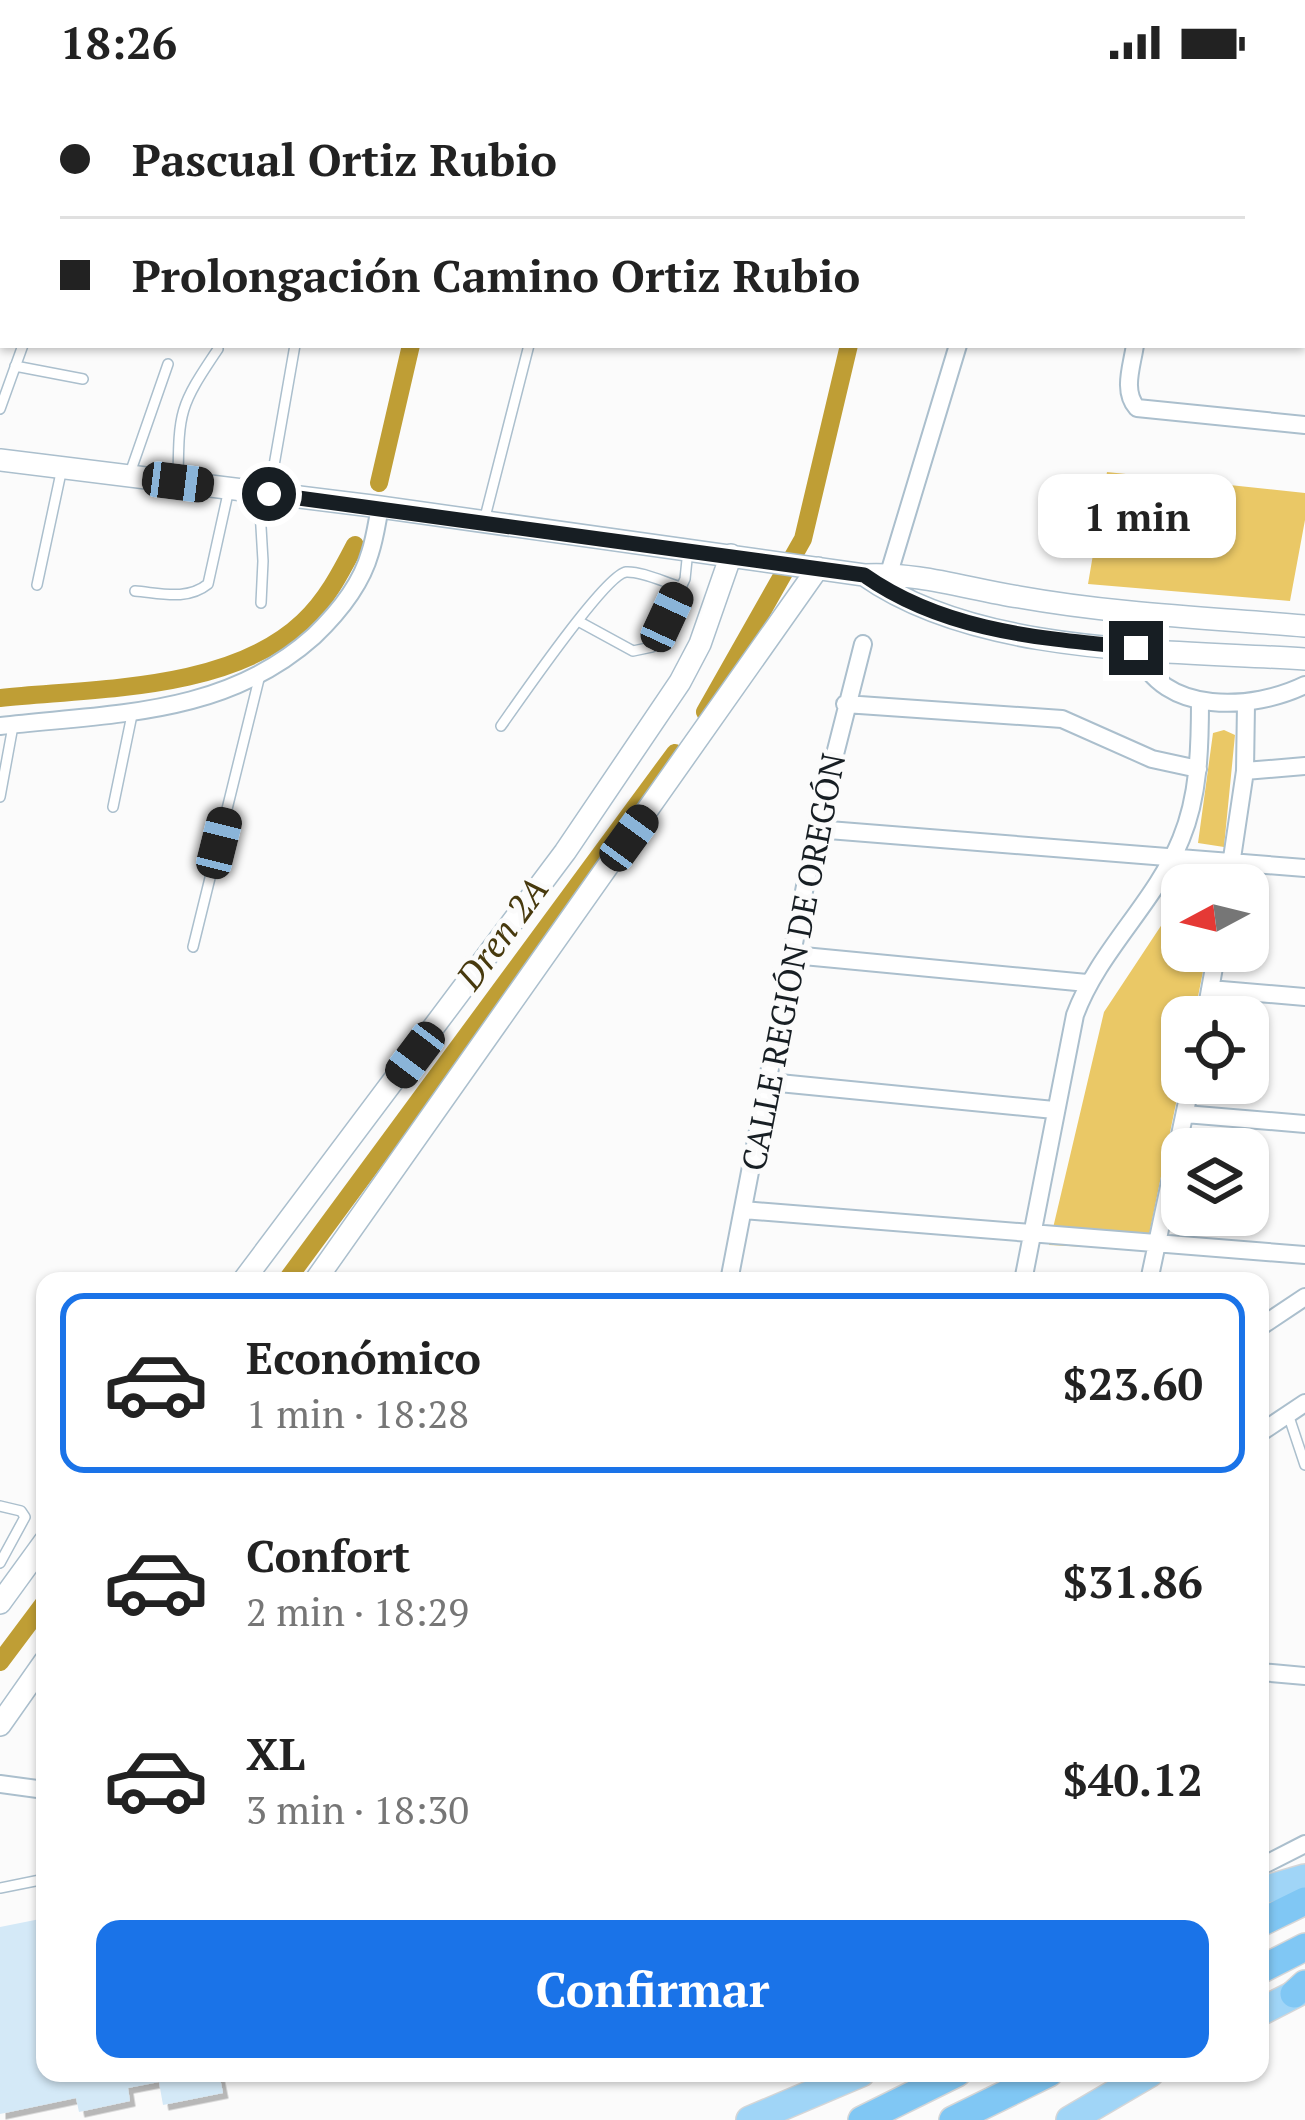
<!DOCTYPE html>
<html lang="es">
<meta charset="utf-8">
<style>
:root{--surface:#fff;--page:#f2f2f2;--text:#222;--muted:#767676;--line:#e0e0e0;--accent:#1a73e8}
body{margin:0;font-family:"PT Serif",serif;background:var(--page);color:var(--text);height:100vh;display:flex;flex-direction:column;font-size:45px;white-space:nowrap}
*{box-sizing:border-box;margin:0}
p{font-size:39px;color:var(--muted)}
.icon{flex:none;width:66px;height:66px;fill:none;stroke:currentColor;stroke-width:2;stroke-linecap:round;stroke-linejoin:round}
.map{position:relative;flex:1;overflow:hidden}
.sheet{position:absolute;left:36px;top:1188px;width:1233px;height:810px;display:flex;flex-direction:column;background:var(--surface);border-radius:24px;box-shadow:0 3px 9px #0004}
.sheet>*{flex:none}
.banner{position:absolute;left:0px;top:0px;width:1305px;height:264px;box-shadow:0 3px 9px #0004;display:grid;align-content:center;height:264px;padding:0 60px;background:var(--surface)}
.needle{width:78px;rotate:263deg}
.controls{position:absolute;left:1161px;top:780px;display:grid;gap:24px}
.controls a{display:grid;place-items:center;width:108px;height:108px;border-radius:24px;background:var(--surface);box-shadow:0 3px 9px #0004;font-size:60px}
.end{position:absolute;width:54px;height:54px;margin:-27px;border:15px solid #171e23;background:#fff;box-shadow:0 0 0 6px #fff}
.from{border-radius:50%}
.bubble{position:absolute;height:84px;border-radius:24px;background:var(--surface);box-shadow:0 3px 9px #0004;font-size:39px;font-weight:700;line-height:84px;text-align:center}
.car{position:absolute;width:36px;height:72px;margin:-36px -18px;border-radius:15px;box-shadow:0 0 9px 3px #0007;background:linear-gradient(#222 24%,#8ab4d8 0 40%,#222 0 76%,#8ab4d8 0 86%,#222 0)}
.banner b{display:flex;align-items:center;gap:42px;height:114px;font-size:45px}
.banner b+b{border-top:3px solid var(--line)}
.banner i{width:30px;height:30px;background:var(--text)}
ul{padding:21px 0 0;list-style:none}
li{display:flex;align-items:center;gap:36px;height:180px;margin:0 24px 18px;padding:0 36px;border:6px solid transparent;border-radius:24px}
li div{flex:1}
li b{display:block;font-size:45px}
li em{font-style:normal;font-weight:700}
li.current{border-color:var(--accent)}
li>.icon{width:108px;height:108px;stroke-width:1.5}
.button{display:flex;gap:24px;margin-top:auto;padding:24px 60px}
.button a{flex:1;height:138px;border-radius:24px;background:var(--accent);color:#fff;font-size:48px;font-weight:700;line-height:138px;text-align:center}
.status{display:flex;justify-content:space-between;align-items:center;height:84px;padding:0 60px;background:var(--surface);direction:ltr}
.status svg{height:33px;fill:currentColor}
.map>svg:first-child{display:block}
.green{fill:#eac866}
.lines{fill:none;stroke-linecap:round;stroke-linejoin:round}
.canal{stroke:#bf9e35;stroke-width:18}
.building{fill:#d4e9f7;filter:url(#shadow)}
.service-casing{stroke:#abbfcd;stroke-width:12}
.minor-casing{stroke:#abbfcd;stroke-width:20}
.tertiary-casing{stroke:#abbfcd;stroke-width:24}
.primary-casing{stroke:#d5d6d7;stroke-width:30}
.trunk-casing{stroke:#d5d6d7;stroke-width:30}
.service{stroke:#fff;stroke-width:9}
.minor{stroke:#fff;stroke-width:16}
.tertiary{stroke:#fff;stroke-width:21}
.primary{stroke:#a0d5f7;stroke-width:27}
.trunk{stroke:#80c7f4;stroke-width:27}
.route{stroke:#171e23;stroke-width:15}
.labels{text-anchor:middle;stroke-width:10;stroke-linejoin:round;paint-order:stroke}
.street-label{font-size:33px;fill:#171e23;stroke:#fbfbfb}
.water-label{font-size:36px;font-style:italic;fill:#47390d;stroke:#fbfbfb}
</style>
<div class="status"><b>18:26</b><svg viewBox="0 0 49 12"><path d="M0 12V9h3v3zM5 12V6h3v6zM10 12V3h3v9zM15 12V0h3v12zM26 1h20v11H26zM47 4h2v5h-2z"/></svg></div>
<div class="map">
<svg width="1305" height="2036" viewBox="0 0 1305 2036">
<defs>
<filter id="shadow"><feDropShadow dx="5.5" dy="5.5" stdDeviation="0" flood-color="#0004"/></filter>
</defs>
<rect width="100%" height="100%" fill="#fbfbfb"/>
<path class="green" d="M 1107,388 L 1305,409 L 1305,436 L 1290,517 L 1088,500 Z
M 1224,646 L 1235,651 L 1224,763 L 1198,759 L 1213,649 Z
M 1182,810 L 1182,867 L 1207,867 L 1194,933 L 1182,933 L 1182,990 L 1146,1166 L 1049,1161 L 1104,928 Z"/>
<g class="lines">
<path class="canal" d="M 471,3 L 472,0
M 910,3 L 911,0
M 379,399 L 411,261
M 0,614 C 95,604 230,607 303,538 C 326,517 341,488 355,461
M 705,628 L 803,455 L 849,261
M 286,1197 L 675,669
M 0,1578 L 45,1518"/>
</g>
<path class="building" d="M 45,1834 L 45,1989 L 219,1989 L 223,2009 L 163,2021 L 159,1998 L 128,2004 L 130,2017 L 79,2028 L 76,2014 L 0,2030 L 0,1843 Z"/>
<g class="lines">
<defs>
<path id="service" d="M 116,3 L 117,0
M 594,3 L 595,0
M 15,282 L 83,295
M 0,325 L 23,261
M 129,392 L 168,280
M 178,398 C 179,328 178,324 218,265
M 259,409 L 263,477 L 261,519
M 269,410 L 295,261
M 484,437 L 529,261
M 37,501 L 62,384
M 135,507 C 160,509 187,517 208,500 L 229,405
M 578,537 L 633,567 L 652,563 L 685,495 L 688,466
M 501,642 C 518,618 605,491 626,488 C 642,487 666,499 681,503
M 0,713 L 13,642
M 113,723 L 133,626
M 193,863 L 260,591
M 1288,1330 L 1305,1381
M 0,1422 L 21,1427 L 25,1433 L 0,1479
M 0,1804 L 45,1795"/>
<path id="minor" d="M 1039,3 L 1039,0
M 1182,3 L 1183,0
M 1302,84 L 1305,85
M 1302,213 L 1305,213
M 1135,261 C 1132,282 1122,307 1137,324 L 1305,341
M 886,499 L 958,261
M 1133,528 C 1134,540 1133,555 1137,566 C 1163,633 1254,626 1305,601
M 845,620 L 1062,635 L 1152,675 L 1198,685
M 0,642 C 113,629 225,632 314,552 C 338,529 361,501 370,469 C 375,454 377,438 380,423
M 1245,687 L 1305,682
M 816,745 L 1305,784
M 1228,801 L 1245,687 L 1246,620
M 793,871 L 1087,899
M 1210,905 L 1305,913
M 1205,933 L 1217,867
M 769,998 L 1054,1026
M 1185,1030 L 1305,1040
M 743,1126 L 1305,1171
M 729,1197 L 816,745 L 863,560
M 1023,1197 L 1075,931 C 1099,866 1155,819 1181,755 C 1199,712 1200,663 1200,617
M 1149,1197 L 1191,999
M 1260,1243 L 1305,1213
M 1260,1349 L 1305,1319
M 1260,1588 L 1305,1592
M 0,1700 L 45,1706
M 1260,1783 L 1305,1760"/>
<path id="tertiary" d="M 0,376 L 380,423 L 864,491 C 917,488 968,505 1019,513 C 1114,530 1210,534 1305,542
M 864,491 C 979,572 1168,566 1305,575
M 243,1197 L 565,768 L 680,598 L 700,560 L 731,471
M 315,1197 L 818,484
M 0,1519 L 45,1457
M 0,1641 L 45,1577"/>
<path id="primary" d="M 1260,1807 L 1305,1794
M 1260,1928 L 1305,1905
M 750,2036 L 861,1989
M 1070,2036 L 1150,1989"/>
<path id="trunk" d="M 1260,1839 L 1305,1817
M 1260,1886 L 1305,1863
M 1294,1910 L 1305,1900
M 862,2036 L 957,1989
M 953,2036 L 1049,1989"/>
</defs>
<use href="#service" class="service-casing"/>
<use href="#minor" class="minor-casing"/>
<use href="#tertiary" class="tertiary-casing"/>
<use href="#primary" class="primary-casing"/>
<use href="#trunk" class="trunk-casing"/>
<use href="#service" class="service"/>
<use href="#minor" class="minor"/>
<use href="#tertiary" class="tertiary"/>
<use href="#primary" class="primary"/>
<use href="#trunk" class="trunk"/>
</g>
<g class="lines">
<path class="route" d="M 269,410 L 864,491 C 945,548 1041,554 1136,564"/>
</g>
<g class="labels">
<g class="street-label">
<text transform="translate(793 878) rotate(-79)" y="12">CALLE REGIÓN DE OREGÓN</text>
</g>
<g class="water-label">
<text transform="translate(502 849) rotate(-54)" y="13">Dren 2A</text>
</g>
</g>
</svg>
<div class="controls">
<a><svg class="needle" viewBox="-14 -14 28 28"><path d="M0-13l5 13h-10z" fill="#e53935"/><path d="M0 13l5-13h-10z" fill="#767676"/></svg></a>
<a><svg class="icon" aria-label="locate" viewBox="0 0 24 24"><circle cx="12" cy="12" r="6"/><path d="M12 2v4M12 18v4M2 12h4M18 12h4"/></svg></a>
<a><svg class="icon" aria-label="layers" viewBox="0 0 24 24"><path d="M12 4l9 5-9 5-9-5zM3 14l9 5 9-5"/></svg></a>
</div>
<i class="end from" style="left:269px;top:410px"></i>
<i class="end" style="left:1136px;top:564px"></i>
<div class="bubble" style="left:1038px;top:390px;width:198px">1 min</div>
<i class="car" style="left:178px;top:398px;rotate:97deg"></i>
<i class="car" style="left:667px;top:533px;rotate:25deg"></i>
<i class="car" style="left:629px;top:754px;rotate:36deg"></i>
<i class="car" style="left:219px;top:759px;rotate:14deg"></i>
<i class="car" style="left:415px;top:971px;rotate:217deg"></i>
<div class="banner">
<b><i class="from"></i>Pascual Ortiz Rubio</b>
<b><i></i>Prolongación Camino Ortiz Rubio</b>
</div>
<section class="sheet">
<ul>
<li class="current"><svg class="icon" aria-label="car" viewBox="0 0 24 24"><path d="M5 17H2v-5l4-1 3-4h7l3 4 3 1v5h-3M9 17h6M6 11h13"/><circle cx="7" cy="17" r="2"/><circle cx="17" cy="17" r="2"/></svg><div><b>Económico</b><p>1 min · 18:28</p></div><em>$23.60</em></li>
<li><svg class="icon" aria-label="car" viewBox="0 0 24 24"><path d="M5 17H2v-5l4-1 3-4h7l3 4 3 1v5h-3M9 17h6M6 11h13"/><circle cx="7" cy="17" r="2"/><circle cx="17" cy="17" r="2"/></svg><div><b>Confort</b><p>2 min · 18:29</p></div><em>$31.86</em></li>
<li><svg class="icon" aria-label="car" viewBox="0 0 24 24"><path d="M5 17H2v-5l4-1 3-4h7l3 4 3 1v5h-3M9 17h6M6 11h13"/><circle cx="7" cy="17" r="2"/><circle cx="17" cy="17" r="2"/></svg><div><b>XL</b><p>3 min · 18:30</p></div><em>$40.12</em></li>
</ul>
<div class="button"><a>Confirmar</a></div>
</section>
</div>
